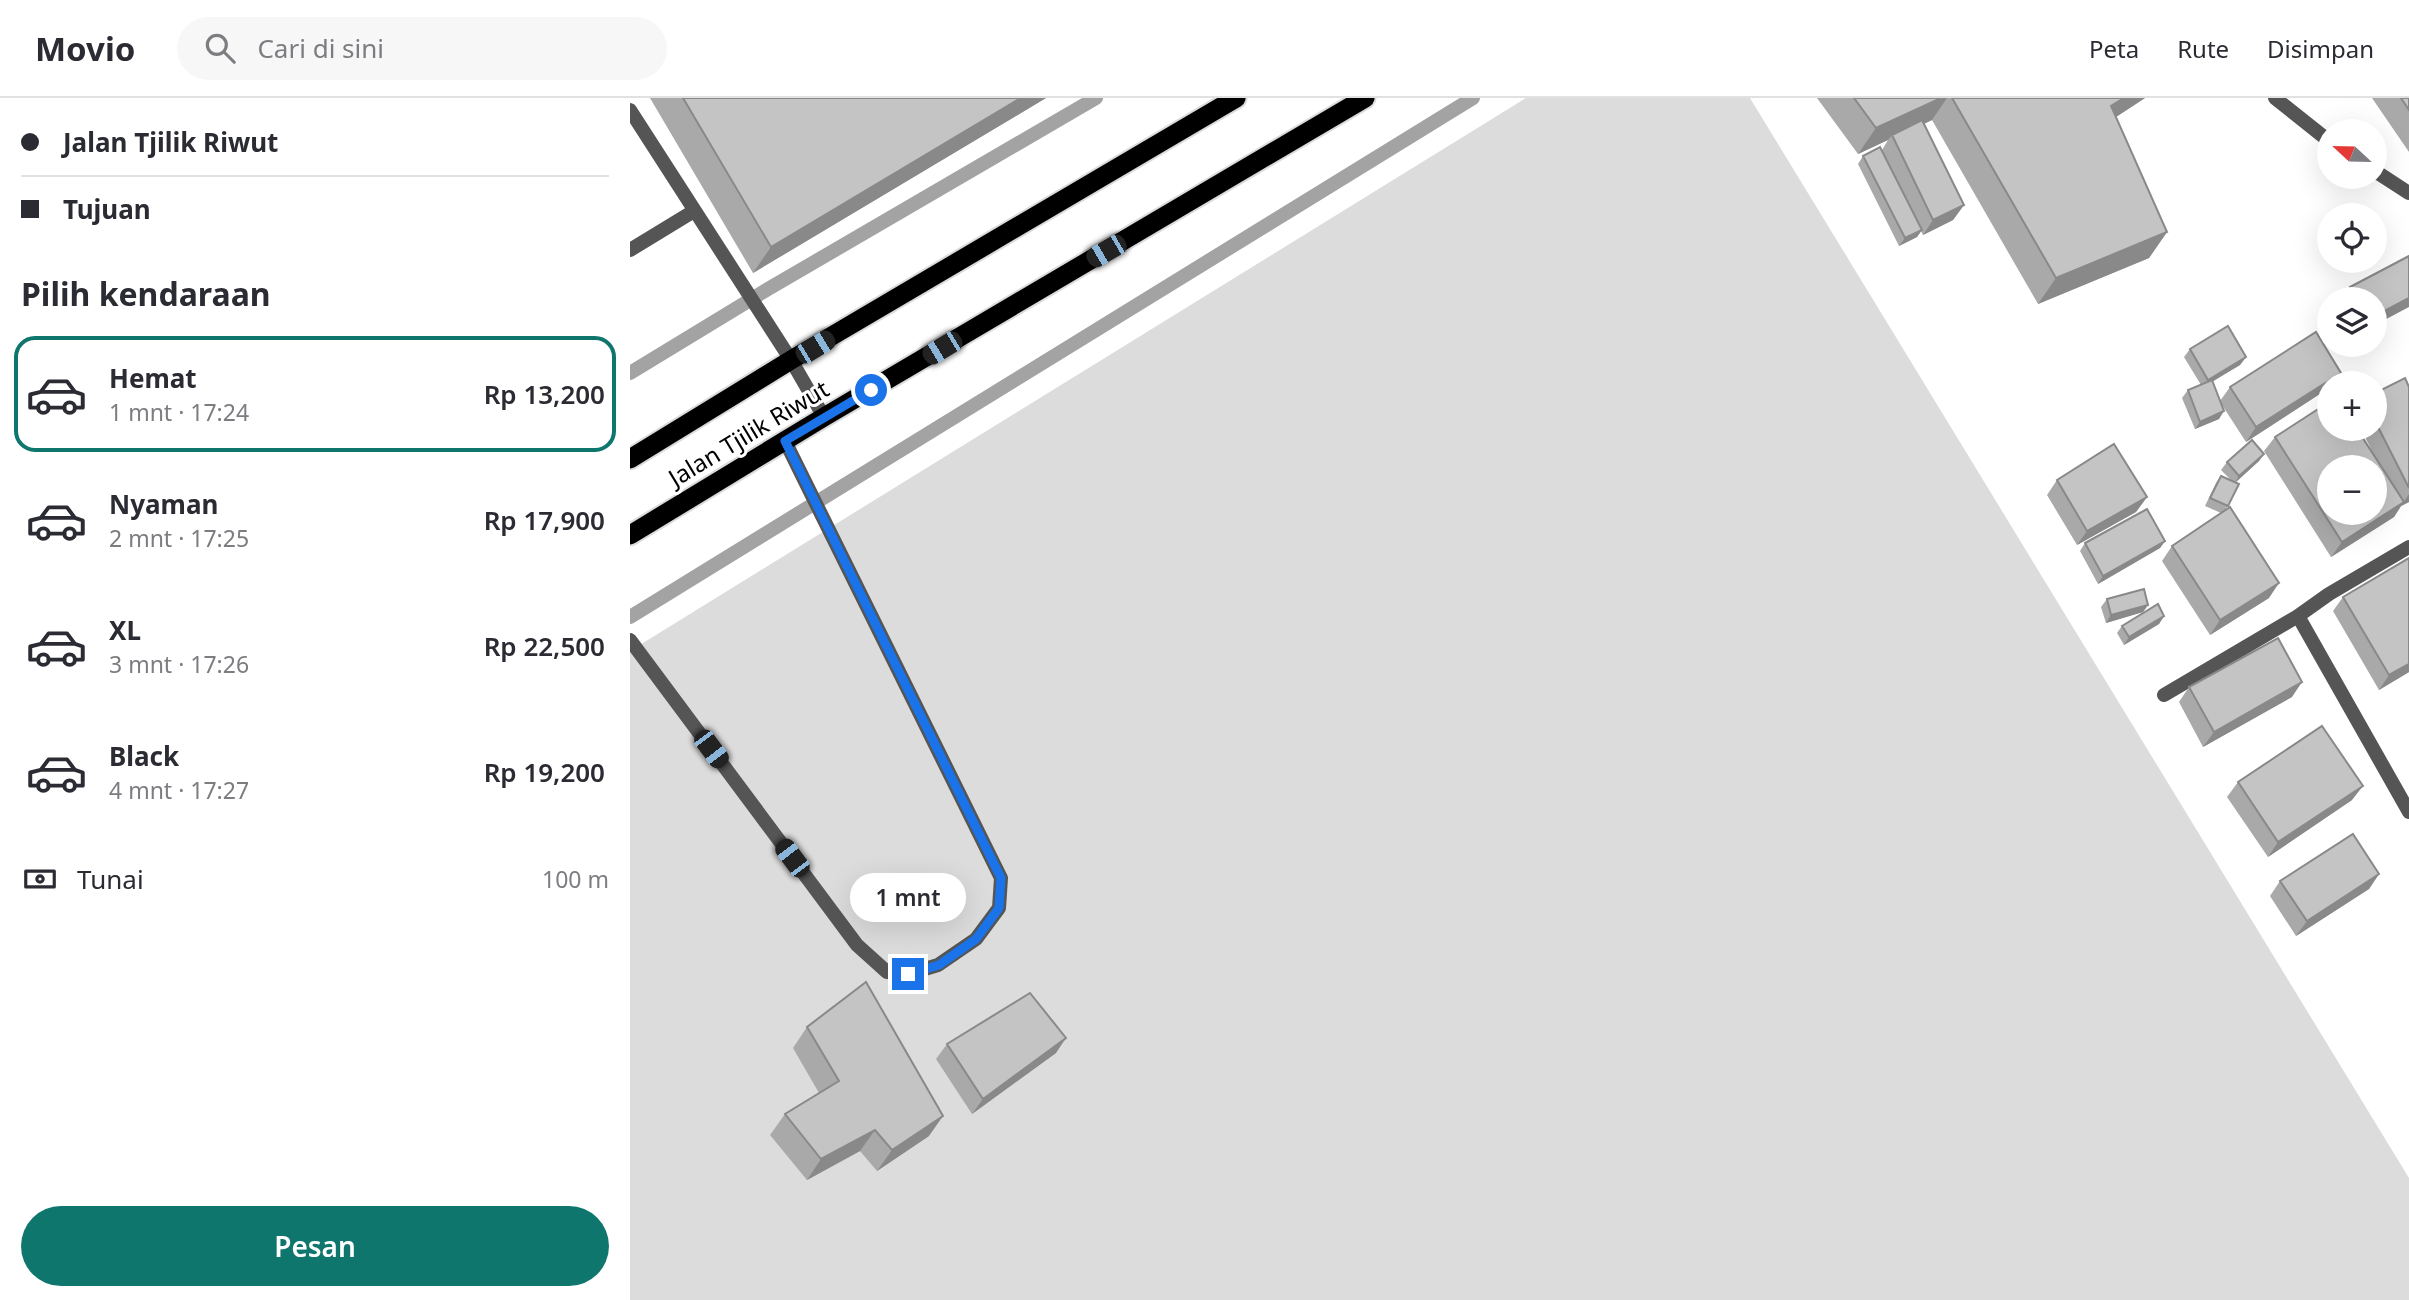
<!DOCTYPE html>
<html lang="id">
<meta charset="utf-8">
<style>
:root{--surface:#fff;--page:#f7f7f7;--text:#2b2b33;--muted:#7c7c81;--line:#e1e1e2;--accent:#0f766e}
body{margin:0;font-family:"Noto Sans",sans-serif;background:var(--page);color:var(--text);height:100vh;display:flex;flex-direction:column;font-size:26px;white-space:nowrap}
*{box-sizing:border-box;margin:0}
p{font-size:23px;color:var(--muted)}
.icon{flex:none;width:38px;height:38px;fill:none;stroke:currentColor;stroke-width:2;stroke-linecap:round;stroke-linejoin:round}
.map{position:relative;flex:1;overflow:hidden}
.panel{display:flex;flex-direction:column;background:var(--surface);width:630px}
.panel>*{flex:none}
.top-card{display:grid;align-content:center;height:154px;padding:0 21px;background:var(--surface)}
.needle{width:46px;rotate:292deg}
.buttons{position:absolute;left:1687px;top:21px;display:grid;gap:14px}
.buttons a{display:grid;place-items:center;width:70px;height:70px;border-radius:50%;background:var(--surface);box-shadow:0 7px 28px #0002;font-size:35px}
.end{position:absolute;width:32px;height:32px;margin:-16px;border:9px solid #1a73e8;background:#fff;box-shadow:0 0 0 4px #fff}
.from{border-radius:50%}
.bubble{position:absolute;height:49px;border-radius:24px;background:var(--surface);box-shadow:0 7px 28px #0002;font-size:23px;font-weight:600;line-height:49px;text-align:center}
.car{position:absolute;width:21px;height:42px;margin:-21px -10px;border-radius:9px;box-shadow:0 0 5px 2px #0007;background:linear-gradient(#222 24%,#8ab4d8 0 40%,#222 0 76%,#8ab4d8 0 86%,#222 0)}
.top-card b{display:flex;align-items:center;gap:24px;height:66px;font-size:26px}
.top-card b+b{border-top:2px solid var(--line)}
.top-card i{width:18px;height:18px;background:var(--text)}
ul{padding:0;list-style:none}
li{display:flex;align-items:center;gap:21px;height:116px;margin:0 14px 10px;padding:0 7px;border:4px solid transparent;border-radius:21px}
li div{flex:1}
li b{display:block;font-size:26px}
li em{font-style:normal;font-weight:600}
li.active{border-color:var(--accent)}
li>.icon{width:63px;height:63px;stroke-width:1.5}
h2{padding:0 21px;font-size:32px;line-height:84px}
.pay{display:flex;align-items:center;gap:18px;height:77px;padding:0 21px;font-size:26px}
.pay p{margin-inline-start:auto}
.button{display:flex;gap:14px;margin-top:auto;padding:14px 21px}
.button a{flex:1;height:80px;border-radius:42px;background:var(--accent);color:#fff;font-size:28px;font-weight:600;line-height:80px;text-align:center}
header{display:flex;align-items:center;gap:42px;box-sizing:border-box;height:98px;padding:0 35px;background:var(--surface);border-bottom:2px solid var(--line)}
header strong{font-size:33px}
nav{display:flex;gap:38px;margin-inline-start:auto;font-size:24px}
.search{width:490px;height:63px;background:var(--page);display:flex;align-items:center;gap:18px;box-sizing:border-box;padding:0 24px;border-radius:38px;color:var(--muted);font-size:26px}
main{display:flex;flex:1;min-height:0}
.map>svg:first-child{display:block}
.green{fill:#dcdcdc}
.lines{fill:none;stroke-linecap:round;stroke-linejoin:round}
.stream{stroke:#a3a3a3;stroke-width:14}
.trunk-casing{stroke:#dbdbdb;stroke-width:23}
.service{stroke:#555;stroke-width:14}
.minor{stroke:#555;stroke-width:14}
.trunk{stroke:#000;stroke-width:19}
.wall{fill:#a9a9a9}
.shaded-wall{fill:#898989}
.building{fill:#c4c4c4;stroke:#898989;stroke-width:2;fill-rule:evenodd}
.route{stroke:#1a73e8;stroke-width:9}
.labels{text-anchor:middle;stroke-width:6;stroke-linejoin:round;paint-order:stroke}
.street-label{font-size:24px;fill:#000;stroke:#fff}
</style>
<header>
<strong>Movio</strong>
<div class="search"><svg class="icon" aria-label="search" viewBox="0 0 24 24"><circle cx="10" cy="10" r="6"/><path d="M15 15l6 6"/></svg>Cari di sini</div>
<nav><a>Peta</a><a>Rute</a><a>Disimpan</a></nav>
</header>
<main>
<section class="panel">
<div class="top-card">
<b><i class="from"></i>Jalan Tjilik Riwut</b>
<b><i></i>Tujuan</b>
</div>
<h2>Pilih kendaraan</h2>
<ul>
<li class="active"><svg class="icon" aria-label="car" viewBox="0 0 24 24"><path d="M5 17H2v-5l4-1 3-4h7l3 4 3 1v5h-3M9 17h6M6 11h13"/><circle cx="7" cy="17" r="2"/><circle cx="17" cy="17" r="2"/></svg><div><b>Hemat</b><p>1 mnt · 17:24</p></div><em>Rp 13,200</em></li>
<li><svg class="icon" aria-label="car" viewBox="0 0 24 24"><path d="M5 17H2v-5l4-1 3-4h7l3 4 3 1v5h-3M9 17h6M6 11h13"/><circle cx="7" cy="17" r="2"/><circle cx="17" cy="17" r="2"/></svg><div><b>Nyaman</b><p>2 mnt · 17:25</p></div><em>Rp 17,900</em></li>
<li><svg class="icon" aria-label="car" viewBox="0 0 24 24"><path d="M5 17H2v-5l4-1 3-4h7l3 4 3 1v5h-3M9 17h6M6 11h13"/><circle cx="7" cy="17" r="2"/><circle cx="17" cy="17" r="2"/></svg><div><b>XL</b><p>3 mnt · 17:26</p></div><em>Rp 22,500</em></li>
<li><svg class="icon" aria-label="car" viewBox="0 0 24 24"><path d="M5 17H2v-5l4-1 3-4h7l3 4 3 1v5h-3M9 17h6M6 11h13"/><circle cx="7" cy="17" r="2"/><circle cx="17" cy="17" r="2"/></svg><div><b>Black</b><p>4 mnt · 17:27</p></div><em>Rp 19,200</em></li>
</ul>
<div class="pay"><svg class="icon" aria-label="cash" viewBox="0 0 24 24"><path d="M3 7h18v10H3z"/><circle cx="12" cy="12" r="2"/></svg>Tunai<p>100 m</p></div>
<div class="button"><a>Pesan</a></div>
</section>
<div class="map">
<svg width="1779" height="1202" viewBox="0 0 1779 1202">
<rect width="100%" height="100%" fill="#fff"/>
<path class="green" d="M 896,0 L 1120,0 L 1779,1080 L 1779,1202 L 0,1202 L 0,553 Z"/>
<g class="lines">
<path class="stream" d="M 0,275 L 138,191 L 466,0
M 0,519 L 843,0"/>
<defs>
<path id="trunk" d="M 0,361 L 161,262 L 606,0
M 0,437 L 194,319 L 735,0"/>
</defs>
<use href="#trunk" class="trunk-casing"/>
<path class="service" d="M 0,152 L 64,113
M 0,542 L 227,847 L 257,874 L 278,876 L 308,867 L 346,841 L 369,810 L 371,780 L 155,343"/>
<path class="minor" d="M 1645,0 L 1699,43
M 0,12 L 161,262 L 194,319
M 1745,73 L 1779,95
M 1668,518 L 1779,714
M 1534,597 L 1668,518 L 1699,496 L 1779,449"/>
<use href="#trunk" class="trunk"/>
</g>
<path class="wall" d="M 20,0 L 416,0 L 123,175 Z
M 1187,0 L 1515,0 L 1486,19 L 1537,134 L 1519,160 L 1408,206 L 1302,22 L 1294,26 L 1334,107 L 1323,122 L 1293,137 L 1291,133 L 1287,139 L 1269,148 L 1228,66 L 1233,58 L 1252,52 L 1258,42 L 1228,56 Z
M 1742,0 L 1779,0 L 1779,54 Z
M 1720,189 L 1745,201 L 1711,201 Z
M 1560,251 L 1616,259 L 1610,267 L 1582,283 L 1590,303 L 1600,289 L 1699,285 L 1699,290 L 1616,344 L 1592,307 L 1589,321 L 1565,331 L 1552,300 L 1558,292 L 1571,287 L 1554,259 Z
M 1779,289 L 1779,404 L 1771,408 L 1764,419 L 1701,459 L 1634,353 L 1645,339 L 1746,361 L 1731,331 L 1745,331 L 1745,295 Z
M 1634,356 L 1629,363 L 1605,384 L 1598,408 L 1594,413 L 1639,500 L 1580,537 L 1532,463 L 1542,448 L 1591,415 L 1575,408 L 1586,385 L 1591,378 L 1601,382 L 1591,372 L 1597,364 Z
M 1427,382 L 1517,399 L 1506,414 L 1447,447 L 1417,397 Z
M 1535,443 L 1530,450 L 1468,486 L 1450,453 L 1455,445 Z
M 1713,499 L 1779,574 L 1749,592 L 1703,513 Z
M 1477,501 L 1518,507 L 1513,514 L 1476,525 L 1471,509 Z
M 1534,518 L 1529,526 L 1494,547 L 1487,535 L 1492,528 Z
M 1559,589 L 1662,599 L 1573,649 L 1549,604 Z
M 1608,684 L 1722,702 L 1638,759 L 1597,699 Z
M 1749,776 L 1739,791 L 1666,838 L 1640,798 L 1650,783 Z
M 177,929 L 299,1038 L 247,1073 L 230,1053 L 177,1082 L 140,1037 L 155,1016 L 189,995 L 163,950 Z
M 317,946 L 426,955 L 342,1016 L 306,961 Z"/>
<path class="shaded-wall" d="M 391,0 L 416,0 L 123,175 L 141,149 Z
M 1311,0 L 1317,0 L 1302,22 L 1263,40 L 1262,37 L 1258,42 L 1228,56 L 1246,30 Z
M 1494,0 L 1515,0 L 1463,34 L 1481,8 Z
M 1334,107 L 1323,122 L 1293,137 L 1303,122 Z
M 1292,132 L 1287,139 L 1269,148 L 1275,140 Z
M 1537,134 L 1519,160 L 1408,206 L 1426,180 Z
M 1779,200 L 1779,209 L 1745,227 L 1745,218 Z
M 1616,259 L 1610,267 L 1572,290 L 1578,282 Z
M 1711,275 L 1704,285 L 1699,285 L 1699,290 L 1616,344 L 1626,329 Z
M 1594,313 L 1589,321 L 1565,331 L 1570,324 Z
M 1634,356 L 1629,363 L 1604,386 L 1609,378 Z
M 1779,396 L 1779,404 L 1771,408 L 1764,419 L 1701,459 L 1712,444 L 1773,405 Z
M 1517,399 L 1506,414 L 1447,447 L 1457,433 Z
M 1535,443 L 1530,450 L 1468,486 L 1473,478 Z
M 1649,485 L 1639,500 L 1580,537 L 1590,522 Z
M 1518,507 L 1513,514 L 1476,525 L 1481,517 Z
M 1534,518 L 1529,526 L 1494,547 L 1499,539 Z
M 1779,566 L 1779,574 L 1749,592 L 1759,577 Z
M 1672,584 L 1662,599 L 1573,649 L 1584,634 Z
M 1733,688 L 1722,702 L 1638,759 L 1648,744 Z
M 1749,776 L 1739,791 L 1666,838 L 1677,823 Z
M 436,940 L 426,955 L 342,1016 L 353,1001 Z
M 313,1018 L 299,1038 L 247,1073 L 262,1052 Z
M 245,1032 L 230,1053 L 177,1082 L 191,1061 Z"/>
<path class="building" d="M 53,0 L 391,0 L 141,149 Z
M 1224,0 L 1311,0 L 1246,30 Z
M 1322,0 L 1494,0 L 1481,8 L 1537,134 L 1426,180 Z
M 1771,0 L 1779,0 L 1779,12 Z
M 1292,22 L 1334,107 L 1303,122 L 1262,37 Z
M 1250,49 L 1292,132 L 1275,140 L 1233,58 Z
M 1779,158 L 1779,200 L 1745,218 L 1745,201 L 1726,201 L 1720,189 Z
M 1598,228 L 1616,259 L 1578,282 L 1560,251 Z
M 1686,234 L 1711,275 L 1626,329 L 1600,289 Z
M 1775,280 L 1779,289 L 1779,390 L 1745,323 L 1745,295 Z
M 1582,282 L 1594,313 L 1570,324 L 1558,292 Z
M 1699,304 L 1699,331 L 1727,331 L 1774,404 L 1712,444 L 1645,339 ZM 1699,369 L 1745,369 L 1745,415 L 1699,415 Z
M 1622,342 L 1634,356 L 1609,378 L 1597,364 Z
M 1484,346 L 1517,399 L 1457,433 L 1427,382 Z
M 1591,378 L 1609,386 L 1598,408 L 1580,400 Z
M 1600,409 L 1649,485 L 1590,522 L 1542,448 Z
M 1517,411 L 1535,443 L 1473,478 L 1455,445 Z
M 1779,460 L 1779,566 L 1759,577 L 1713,499 Z
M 1514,491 L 1518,507 L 1481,517 L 1477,501 Z
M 1528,506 L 1534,518 L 1499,539 L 1492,528 Z
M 1648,540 L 1672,584 L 1584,634 L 1559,589 Z
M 1692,628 L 1733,688 L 1648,744 L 1608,684 Z
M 1723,736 L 1749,776 L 1677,823 L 1650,783 Z
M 236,884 L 313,1018 L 262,1052 L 245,1032 L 191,1061 L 155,1016 L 209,983 L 177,929 Z
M 400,895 L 436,940 L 353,1001 L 317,946 Z"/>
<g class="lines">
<path class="route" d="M 241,292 L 155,343 L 371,780 L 369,810 L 346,841 L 309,867 L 278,876"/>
</g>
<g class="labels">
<g class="street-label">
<text transform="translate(119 336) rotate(-31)" y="8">Jalan Tjilik Riwut</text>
</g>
</g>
</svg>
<div class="buttons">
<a><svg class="needle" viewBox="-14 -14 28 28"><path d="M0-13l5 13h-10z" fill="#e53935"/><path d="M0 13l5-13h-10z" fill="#7c7c81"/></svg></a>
<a><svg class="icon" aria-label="locate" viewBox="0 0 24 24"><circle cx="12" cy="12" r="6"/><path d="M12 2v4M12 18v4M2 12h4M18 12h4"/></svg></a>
<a><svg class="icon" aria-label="layers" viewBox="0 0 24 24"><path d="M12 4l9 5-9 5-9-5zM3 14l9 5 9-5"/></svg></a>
<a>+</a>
<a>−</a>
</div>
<i class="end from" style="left:241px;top:292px"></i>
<i class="end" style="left:278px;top:876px"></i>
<div class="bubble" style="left:220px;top:775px;width:116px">1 mnt</div>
<i class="car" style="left:476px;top:153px;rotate:240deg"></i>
<i class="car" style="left:185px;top:249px;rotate:59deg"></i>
<i class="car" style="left:312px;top:250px;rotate:239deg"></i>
<i class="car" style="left:81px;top:651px;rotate:143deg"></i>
<i class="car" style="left:162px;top:760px;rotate:323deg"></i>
</div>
</main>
